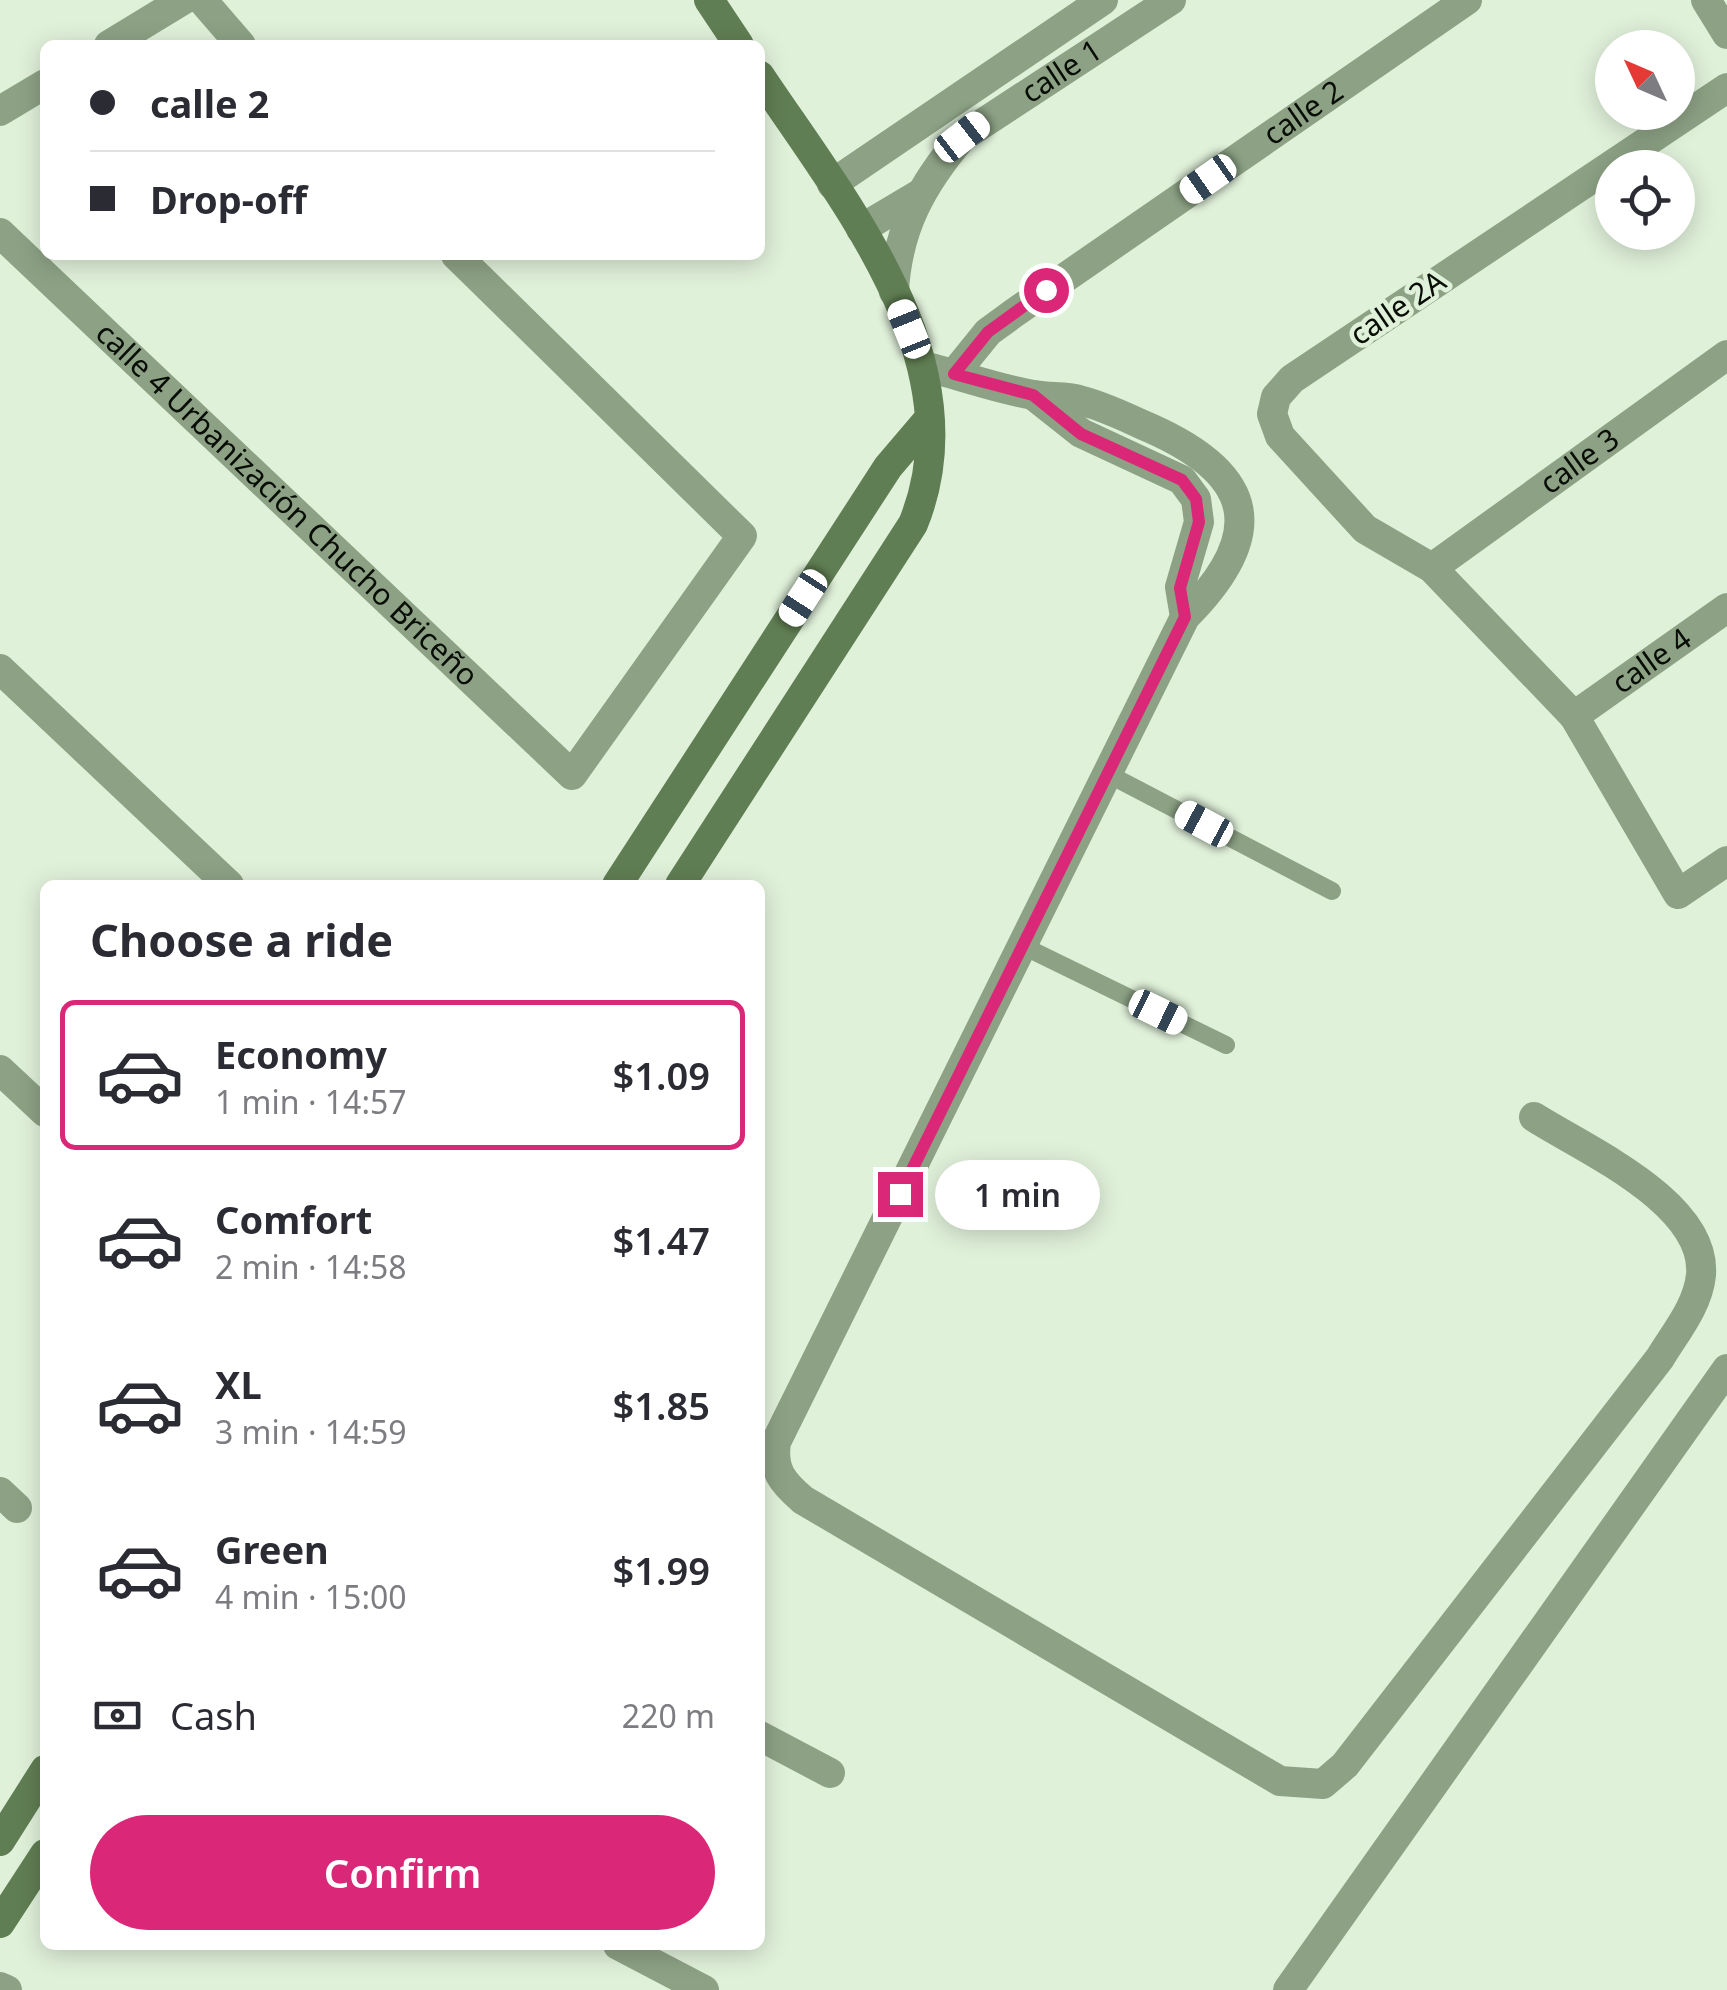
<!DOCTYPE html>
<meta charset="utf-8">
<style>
:root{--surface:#fff;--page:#f7f7f7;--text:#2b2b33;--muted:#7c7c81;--line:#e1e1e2;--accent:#db2777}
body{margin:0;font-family:"Noto Sans",sans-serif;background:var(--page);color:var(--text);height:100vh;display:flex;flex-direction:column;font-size:38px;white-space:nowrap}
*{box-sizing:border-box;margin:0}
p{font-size:32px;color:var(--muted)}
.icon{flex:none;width:55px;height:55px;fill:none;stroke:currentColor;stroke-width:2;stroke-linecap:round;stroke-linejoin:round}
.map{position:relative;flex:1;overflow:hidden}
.details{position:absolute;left:40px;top:880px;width:725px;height:1070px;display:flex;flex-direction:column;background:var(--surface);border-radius:15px;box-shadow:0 5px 25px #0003}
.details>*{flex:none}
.hud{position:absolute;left:40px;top:40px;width:725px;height:220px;border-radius:15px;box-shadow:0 5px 25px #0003;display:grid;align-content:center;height:220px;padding:0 50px;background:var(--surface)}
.needle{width:65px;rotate:314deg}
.tools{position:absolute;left:1595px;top:30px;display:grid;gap:20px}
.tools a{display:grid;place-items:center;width:100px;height:100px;border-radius:50%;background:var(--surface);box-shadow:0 5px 25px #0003;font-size:50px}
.end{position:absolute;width:45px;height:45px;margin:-22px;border:12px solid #db2777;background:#fff;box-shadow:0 0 0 5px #fff}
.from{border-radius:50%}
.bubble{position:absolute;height:70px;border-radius:35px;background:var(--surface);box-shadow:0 5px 25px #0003;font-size:32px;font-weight:600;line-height:70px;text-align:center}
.car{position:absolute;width:30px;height:60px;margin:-30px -15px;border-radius:12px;box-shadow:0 0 8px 2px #0007;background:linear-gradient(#fff 24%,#345 0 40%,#fff 0 76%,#345 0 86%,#fff 0)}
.hud b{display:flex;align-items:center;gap:35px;height:95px;font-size:38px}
.hud b+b{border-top:2px solid var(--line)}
.hud i{width:25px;height:25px;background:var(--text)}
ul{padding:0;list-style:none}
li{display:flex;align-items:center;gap:30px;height:150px;margin:0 20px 15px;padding:0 30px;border:5px solid transparent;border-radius:15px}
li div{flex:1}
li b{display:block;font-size:38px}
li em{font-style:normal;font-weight:600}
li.on{border-color:var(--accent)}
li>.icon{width:90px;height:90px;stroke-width:1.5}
h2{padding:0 50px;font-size:45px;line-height:120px}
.pay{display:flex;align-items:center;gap:25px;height:110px;padding:0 50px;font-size:38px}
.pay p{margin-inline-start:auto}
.action{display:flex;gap:20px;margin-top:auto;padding:20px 50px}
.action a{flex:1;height:115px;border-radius:60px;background:var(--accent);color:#fff;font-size:40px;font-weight:600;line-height:115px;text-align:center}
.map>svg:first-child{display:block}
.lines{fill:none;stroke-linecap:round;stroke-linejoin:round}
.lane{stroke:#8da285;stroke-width:18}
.street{stroke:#8da285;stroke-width:30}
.secondary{stroke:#607e53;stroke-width:30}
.route{stroke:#db2777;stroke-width:12}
.labels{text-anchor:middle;stroke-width:9;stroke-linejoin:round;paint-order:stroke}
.street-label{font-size:30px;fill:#080d06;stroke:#e0f1da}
</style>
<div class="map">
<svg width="1727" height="1990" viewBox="0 0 1727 1990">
<rect width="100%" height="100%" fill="#e0f1da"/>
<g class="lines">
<path class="lane" d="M 1108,774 L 1332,891
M 1023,946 L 1226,1045"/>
<g class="street">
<path d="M 202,0 L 241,45"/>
<path d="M 1706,0 L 1727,34"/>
<path d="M 109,45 L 183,0"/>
<path d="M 1727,88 L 1292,379 L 1276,397 L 1272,414 L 1280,436 L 1365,529 L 1432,568 L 1574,716 L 1678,894 L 1727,861"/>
<path d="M 0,111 L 45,84"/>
<path d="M 832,184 L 1103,0"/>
<path d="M 861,229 L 920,194"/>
<path id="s1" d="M 0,233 L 572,775 L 742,536 L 456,255"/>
<path id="s2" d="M 894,292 C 897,229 922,184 962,137 L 1171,0"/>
<path d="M 923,366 C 960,375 997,389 1034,395 C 1049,398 1065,396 1079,400 C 1104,406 1127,418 1150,428 C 1256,475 1268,534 1185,617 L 776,1442 C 772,1470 782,1482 803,1500 L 1280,1781 L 1323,1784 L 1345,1765 L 1660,1358 C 1675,1333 1698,1306 1701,1275 C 1707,1203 1586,1150 1534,1117"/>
<path id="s3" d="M 954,374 L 988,332 L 1014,313 L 1467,0"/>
<path d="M 1033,395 L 1081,433 L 1182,480 L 1196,499 L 1199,522 L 1180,587 L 1185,617"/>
<path id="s4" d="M 1432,568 L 1727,355"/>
<path d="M 0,669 L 229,885"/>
<path id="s5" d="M 1574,716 L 1727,608"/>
<path d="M 0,1070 L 45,1112"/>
<path d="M 0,1492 L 17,1508"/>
<path d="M 760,1736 L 830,1773"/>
<path d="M 618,1945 L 704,1990"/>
<path d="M 0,1987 L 7,1990"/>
<path d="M 1288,1990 L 1727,1369"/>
</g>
<path class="secondary" d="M 709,0 L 739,45
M 617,885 L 888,467 L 928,420
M 680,885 L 913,524 C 979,364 844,202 760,76
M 0,1841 L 45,1770
M 0,1923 L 45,1854"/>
</g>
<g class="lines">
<path class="route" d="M 900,1194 L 1185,617 L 1180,588 L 1199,522 L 1196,499 L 1182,480 L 1081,434 L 1033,395 L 954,374 L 988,332 L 1046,290"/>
</g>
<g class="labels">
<g class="street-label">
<text dy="10" stroke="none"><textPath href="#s2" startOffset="292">calle 1</textPath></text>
<text dy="10" stroke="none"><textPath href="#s3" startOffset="438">calle 2</textPath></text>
<text transform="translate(1398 308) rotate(-34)" y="10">calle 2A</text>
<text dy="10" stroke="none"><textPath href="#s4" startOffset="182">calle 3</textPath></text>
<text dy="10" stroke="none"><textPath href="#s1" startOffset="395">calle 4 Urbanización Chucho Briceño</textPath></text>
<text dy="10" stroke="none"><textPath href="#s5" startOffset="95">calle 4</textPath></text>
</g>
</g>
</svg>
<div class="tools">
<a><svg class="needle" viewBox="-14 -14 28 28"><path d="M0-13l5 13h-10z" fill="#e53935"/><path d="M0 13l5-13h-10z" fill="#7c7c81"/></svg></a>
<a><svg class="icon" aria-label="locate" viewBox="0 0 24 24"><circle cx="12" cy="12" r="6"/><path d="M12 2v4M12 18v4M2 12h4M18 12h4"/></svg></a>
</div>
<i class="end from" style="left:1046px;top:290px"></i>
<i class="end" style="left:900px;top:1194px"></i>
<div class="bubble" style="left:935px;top:1160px;width:165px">1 min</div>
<i class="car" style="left:962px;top:137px;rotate:52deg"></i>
<i class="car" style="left:1208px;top:179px;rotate:235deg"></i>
<i class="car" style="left:909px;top:329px;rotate:338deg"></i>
<i class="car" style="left:803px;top:598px;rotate:213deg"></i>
<i class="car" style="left:1204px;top:824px;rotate:298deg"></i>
<i class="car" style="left:1158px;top:1012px;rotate:116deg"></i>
<div class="hud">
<b><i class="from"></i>calle 2</b>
<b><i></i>Drop-off</b>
</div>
<section class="details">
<h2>Choose a ride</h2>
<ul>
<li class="on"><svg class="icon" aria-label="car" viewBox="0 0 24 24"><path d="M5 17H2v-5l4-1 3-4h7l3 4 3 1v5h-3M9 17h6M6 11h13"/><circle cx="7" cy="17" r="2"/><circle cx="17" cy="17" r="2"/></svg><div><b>Economy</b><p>1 min · 14:57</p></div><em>$1.09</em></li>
<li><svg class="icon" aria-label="car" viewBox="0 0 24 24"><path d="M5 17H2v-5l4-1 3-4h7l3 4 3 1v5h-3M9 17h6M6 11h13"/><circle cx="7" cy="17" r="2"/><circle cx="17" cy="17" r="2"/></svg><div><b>Comfort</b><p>2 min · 14:58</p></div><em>$1.47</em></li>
<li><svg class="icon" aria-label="car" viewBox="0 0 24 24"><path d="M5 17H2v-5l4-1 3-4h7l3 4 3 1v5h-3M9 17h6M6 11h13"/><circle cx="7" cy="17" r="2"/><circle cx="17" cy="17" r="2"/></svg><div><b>XL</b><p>3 min · 14:59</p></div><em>$1.85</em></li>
<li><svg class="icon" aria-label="car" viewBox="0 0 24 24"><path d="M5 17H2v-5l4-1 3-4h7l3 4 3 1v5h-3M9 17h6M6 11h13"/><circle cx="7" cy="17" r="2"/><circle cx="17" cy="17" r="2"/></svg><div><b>Green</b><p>4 min · 15:00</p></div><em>$1.99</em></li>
</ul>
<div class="pay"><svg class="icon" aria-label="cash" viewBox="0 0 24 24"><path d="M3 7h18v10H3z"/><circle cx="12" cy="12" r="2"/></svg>Cash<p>220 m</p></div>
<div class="action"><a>Confirm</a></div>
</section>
</div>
